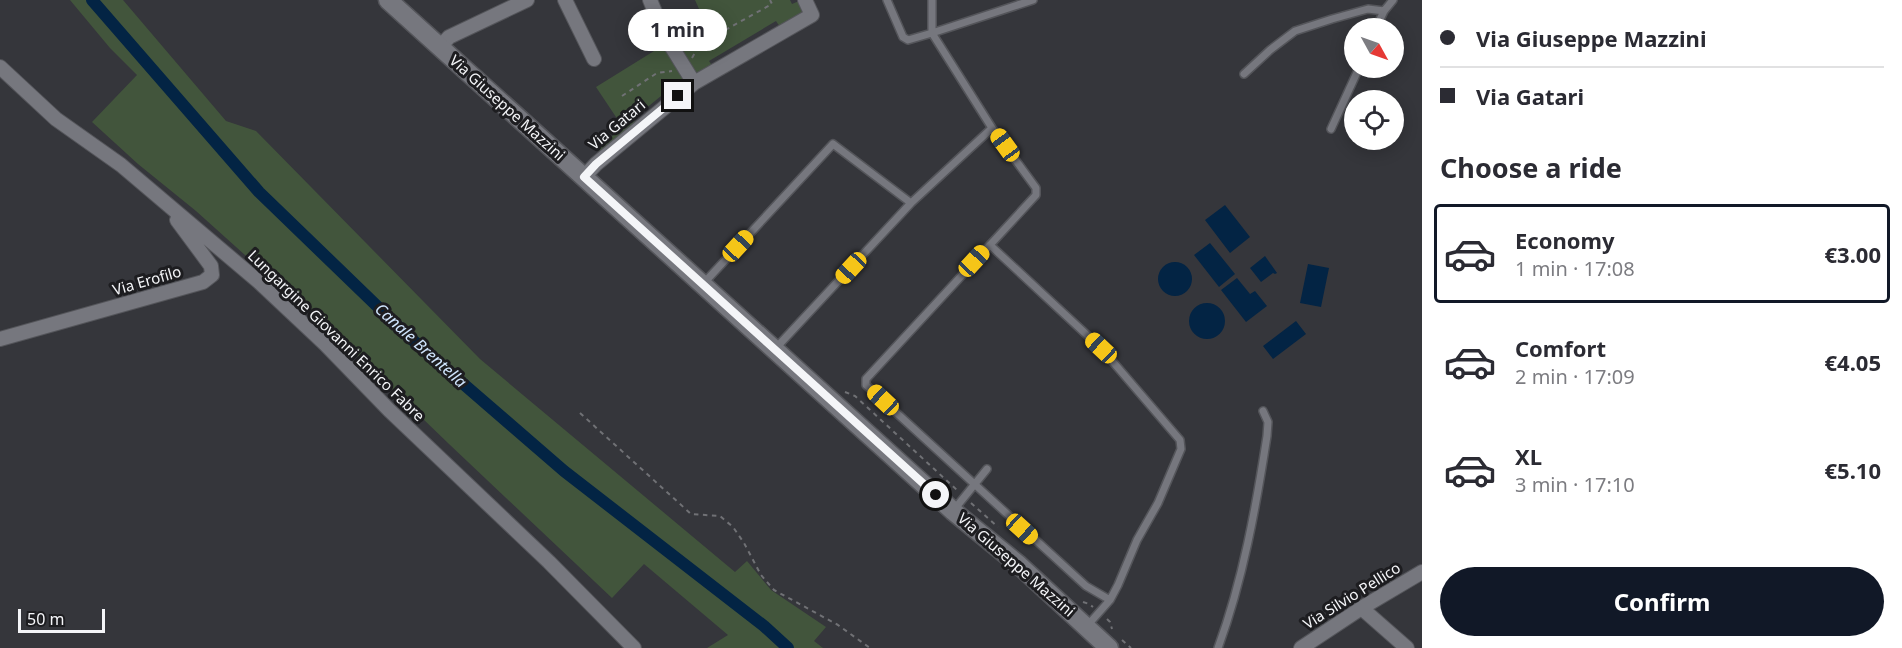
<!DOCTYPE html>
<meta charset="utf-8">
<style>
:root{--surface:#fff;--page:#f2f2f3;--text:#2b2b33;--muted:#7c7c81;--line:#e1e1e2;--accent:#111827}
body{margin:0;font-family:"Noto Sans",sans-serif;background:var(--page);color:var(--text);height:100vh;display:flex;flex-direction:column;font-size:22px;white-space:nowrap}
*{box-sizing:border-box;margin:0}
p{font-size:20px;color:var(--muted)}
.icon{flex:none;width:33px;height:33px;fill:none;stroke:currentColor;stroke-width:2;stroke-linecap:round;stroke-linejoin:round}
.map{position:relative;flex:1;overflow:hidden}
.side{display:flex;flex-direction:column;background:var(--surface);width:480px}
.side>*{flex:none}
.banner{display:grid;align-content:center;height:132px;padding:0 18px;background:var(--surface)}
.needle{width:39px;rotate:130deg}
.controls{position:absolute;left:1344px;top:18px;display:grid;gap:12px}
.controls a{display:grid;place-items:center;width:60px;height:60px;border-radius:50%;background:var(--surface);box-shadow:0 3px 15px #0003;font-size:30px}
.scale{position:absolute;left:18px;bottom:15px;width:87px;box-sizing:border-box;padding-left:6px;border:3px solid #f4f5f8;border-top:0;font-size:16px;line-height:21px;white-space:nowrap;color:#f4f5f8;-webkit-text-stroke:4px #1d1d20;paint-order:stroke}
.end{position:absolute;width:27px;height:27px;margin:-14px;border:8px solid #f4f5f8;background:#111;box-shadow:0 0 0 3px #111}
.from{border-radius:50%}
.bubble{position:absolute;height:42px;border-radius:21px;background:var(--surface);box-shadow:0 3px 15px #0003;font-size:20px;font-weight:700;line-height:42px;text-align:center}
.car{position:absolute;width:18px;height:36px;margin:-18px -9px;border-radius:8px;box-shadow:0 0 4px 2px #0007;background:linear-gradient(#f5c518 24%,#345 0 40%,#f5c518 0 76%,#345 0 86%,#f5c518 0)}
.banner b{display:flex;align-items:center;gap:21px;height:57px;font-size:22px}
.banner b+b{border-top:2px solid var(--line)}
.banner i{width:15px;height:15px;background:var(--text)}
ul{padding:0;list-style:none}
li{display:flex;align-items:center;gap:18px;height:99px;margin:0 12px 9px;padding:0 6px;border:3px solid transparent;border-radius:6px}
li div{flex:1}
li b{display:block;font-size:22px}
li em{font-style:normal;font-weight:700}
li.current{border-color:var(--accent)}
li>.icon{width:54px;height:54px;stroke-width:1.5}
h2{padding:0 18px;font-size:27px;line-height:72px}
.action{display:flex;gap:12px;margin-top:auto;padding:12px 18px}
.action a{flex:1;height:69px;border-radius:36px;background:var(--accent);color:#fff;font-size:24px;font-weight:700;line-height:69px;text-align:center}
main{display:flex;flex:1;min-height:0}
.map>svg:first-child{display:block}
.green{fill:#42553c}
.water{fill:#032444}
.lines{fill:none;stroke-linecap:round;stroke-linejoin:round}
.canal{stroke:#032444;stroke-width:12}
.lane-casing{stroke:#54555a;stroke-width:10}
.street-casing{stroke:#54555a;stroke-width:16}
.secondary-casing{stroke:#54555a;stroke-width:21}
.path{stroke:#707175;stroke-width:2;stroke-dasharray:4.5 4.5;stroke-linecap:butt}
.lane{stroke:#76777e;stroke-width:7}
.street{stroke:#76777e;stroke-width:14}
.secondary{stroke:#76777e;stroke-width:18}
.route{stroke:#f4f5f8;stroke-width:8}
.labels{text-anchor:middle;stroke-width:6;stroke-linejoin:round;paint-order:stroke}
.street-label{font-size:15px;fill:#f4f5f8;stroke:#1d1d20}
.water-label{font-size:16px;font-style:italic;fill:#d0e5fd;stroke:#1d1d20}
</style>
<main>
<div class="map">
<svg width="1422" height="648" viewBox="0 0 1422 648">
<rect width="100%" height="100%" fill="#35363b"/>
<path class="green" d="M 70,0 L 123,0 L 226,121 L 256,131 L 480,359 L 735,572 L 747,561 L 771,590 L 826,627 L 814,641 L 823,648 L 707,648 L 728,635 L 644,564 L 612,598 L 449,444 L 364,362 L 196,211 L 138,164 L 92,122 L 137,75 L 110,48 Z
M 695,0 L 790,0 L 792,4 L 799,1 L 804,14 L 780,27 L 776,21 L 709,61 L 713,67 L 665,101 L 661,96 L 633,119 L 636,124 L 602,154 L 599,150 L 622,126 L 596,87 L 704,20 Z"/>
<path class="water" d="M 1225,205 L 1250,237 L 1230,253 L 1205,220 Z
M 1210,243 L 1235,274 L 1219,287 L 1194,255 Z
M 1265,256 L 1277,273 L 1275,274 L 1273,273 L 1261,282 L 1250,268 Z
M1158 279a17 17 0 1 1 34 0a17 17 0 1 1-34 0Z
M 1308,264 L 1329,268 L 1321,307 L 1300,303 Z
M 1237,278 L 1250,294 L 1255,291 L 1267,306 L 1246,322 L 1221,290 Z
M1189 321a18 18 0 1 1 36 0a18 18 0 1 1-36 0Z
M 1296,321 L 1306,334 L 1273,359 L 1263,346 Z"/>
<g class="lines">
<path class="canal" d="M 92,0 L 259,192 L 408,336 L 564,471 L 764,626 L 788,648"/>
<defs>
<path id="lane" d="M 887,0 L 903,37 L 908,40 L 932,33 L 932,0
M 1033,0 L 932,33 L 992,128 L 1036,188 L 1036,195 L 990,245 L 1101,348 L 1180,440 L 1181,449 L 1158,503 L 1137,540 L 1118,585 L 1110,600 L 1087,626
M 1376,28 L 1384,11 L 1393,0
M 1244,74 L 1270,50 L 1295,31 L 1332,19 L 1368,9 L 1384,11
M 1331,129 L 1359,68
M 990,245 L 866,379 L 866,385 L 1086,586 L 1110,600
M 703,284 L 833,144 L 911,203
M 775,349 L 911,203 L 992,128
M 953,511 L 987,469
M 1218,648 C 1243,580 1256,507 1267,436 L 1268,422 L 1263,411"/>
<path id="street" d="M 565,0 L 594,59
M 650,0 L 665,36 L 694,83
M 440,47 L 449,37 L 527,0
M 0,67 L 56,119 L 121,165 L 259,282 L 325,344 L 389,410 L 549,562 L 634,648
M 584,177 L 596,164 L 694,83 L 812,15 L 805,0
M 0,339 L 203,282 L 212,275 L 211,266 L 177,220
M 1363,607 L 1366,612 L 1407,648
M 1301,648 L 1363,607 L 1422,572"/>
<path id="secondary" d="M 388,0 L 953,511 L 1019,565 L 1109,648"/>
</defs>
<use href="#lane" class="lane-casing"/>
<use href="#street" class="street-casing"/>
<use href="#secondary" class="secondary-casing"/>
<path class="path" d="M 692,58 L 700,44 L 772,4 L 770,0
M 622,96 L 657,73 L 672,71
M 845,392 L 855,396 L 958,491
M 580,413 L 691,514 L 720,516 L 733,527 L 744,543 L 761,575 L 774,590 L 838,625 L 870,648
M 971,503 L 998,527
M 1083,602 L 1089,604 L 1093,607
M 1107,619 L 1110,622 L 1112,629
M 1122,640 L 1131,648"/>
<use href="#lane" class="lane"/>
<use href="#street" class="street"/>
<use href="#secondary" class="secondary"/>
</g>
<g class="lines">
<path class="route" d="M 678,96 L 596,164 L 584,177 L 936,495"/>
</g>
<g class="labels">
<g class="street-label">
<text transform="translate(507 108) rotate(42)" y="5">Via Giuseppe Mazzini</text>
<text transform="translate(617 125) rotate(-40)" y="5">Via Gatari</text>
<text transform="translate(147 281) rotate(-16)" y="5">Via Erofilo</text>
<text transform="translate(336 336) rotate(44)" y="5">Lungargine Giovanni Enrico Fabre</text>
<text transform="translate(1016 565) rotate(41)" y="5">Via Giuseppe Mazzini</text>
<text transform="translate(1352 596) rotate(-32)" y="5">Via Silvio Pellico</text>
</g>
<g class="water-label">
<text transform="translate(421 345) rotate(42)" y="6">Canale Brentella</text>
</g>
</g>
</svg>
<div class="controls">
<a><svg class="needle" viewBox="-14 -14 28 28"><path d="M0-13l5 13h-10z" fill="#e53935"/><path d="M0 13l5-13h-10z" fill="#7c7c81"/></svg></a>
<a><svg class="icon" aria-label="locate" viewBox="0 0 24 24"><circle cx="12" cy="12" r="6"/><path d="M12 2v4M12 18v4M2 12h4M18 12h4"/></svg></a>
</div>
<div class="scale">50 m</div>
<i class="end from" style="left:936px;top:495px"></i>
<i class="end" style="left:678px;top:96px"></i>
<div class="bubble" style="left:628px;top:9px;width:99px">1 min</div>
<i class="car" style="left:1005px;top:145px;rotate:324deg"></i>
<i class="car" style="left:738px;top:246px;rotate:43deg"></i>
<i class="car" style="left:974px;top:261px;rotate:43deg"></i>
<i class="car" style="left:851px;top:268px;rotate:223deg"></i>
<i class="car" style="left:1101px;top:348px;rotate:313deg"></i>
<i class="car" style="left:883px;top:400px;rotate:313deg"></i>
<i class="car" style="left:1022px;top:529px;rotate:132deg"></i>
</div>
<section class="side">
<div class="banner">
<b><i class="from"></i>Via Giuseppe Mazzini</b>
<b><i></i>Via Gatari</b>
</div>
<h2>Choose a ride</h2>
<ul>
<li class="current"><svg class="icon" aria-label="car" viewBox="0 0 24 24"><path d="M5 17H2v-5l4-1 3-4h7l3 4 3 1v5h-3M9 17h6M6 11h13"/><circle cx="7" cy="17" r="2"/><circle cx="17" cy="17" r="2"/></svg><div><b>Economy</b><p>1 min · 17:08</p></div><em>€3.00</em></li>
<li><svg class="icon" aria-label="car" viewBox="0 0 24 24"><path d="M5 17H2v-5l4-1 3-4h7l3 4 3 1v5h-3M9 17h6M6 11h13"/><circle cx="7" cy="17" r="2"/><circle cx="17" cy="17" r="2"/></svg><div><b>Comfort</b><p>2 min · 17:09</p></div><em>€4.05</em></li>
<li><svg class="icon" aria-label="car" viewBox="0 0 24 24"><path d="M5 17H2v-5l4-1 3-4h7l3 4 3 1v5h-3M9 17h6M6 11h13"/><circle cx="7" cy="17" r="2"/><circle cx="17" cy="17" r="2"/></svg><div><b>XL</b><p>3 min · 17:10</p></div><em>€5.10</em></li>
</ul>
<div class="action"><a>Confirm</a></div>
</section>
</main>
